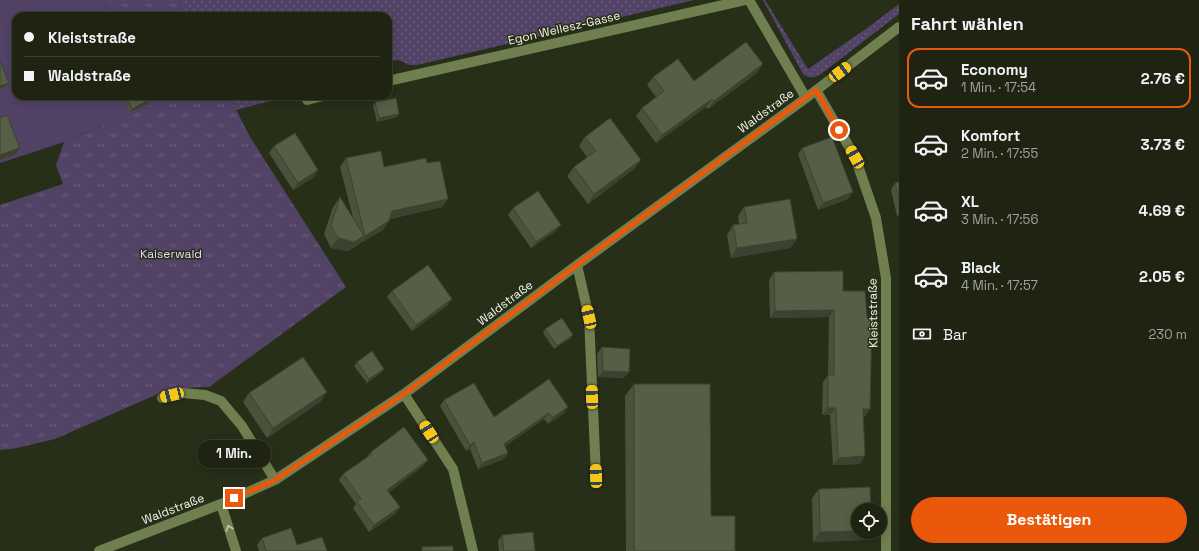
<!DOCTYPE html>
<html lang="de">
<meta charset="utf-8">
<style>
:root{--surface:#1e2312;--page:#2b2f20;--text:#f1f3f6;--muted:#a1a49f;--line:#3c4032;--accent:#ea580c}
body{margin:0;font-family:"Space Grotesk",sans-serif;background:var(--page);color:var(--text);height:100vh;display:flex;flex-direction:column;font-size:15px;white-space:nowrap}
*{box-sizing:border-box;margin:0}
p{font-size:13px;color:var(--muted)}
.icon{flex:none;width:22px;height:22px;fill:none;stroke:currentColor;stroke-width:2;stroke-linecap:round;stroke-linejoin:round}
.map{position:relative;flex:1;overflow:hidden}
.details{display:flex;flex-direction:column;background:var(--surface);width:300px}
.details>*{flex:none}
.guide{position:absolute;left:12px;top:12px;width:380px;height:88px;border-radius:12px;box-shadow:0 2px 10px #0003,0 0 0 1px var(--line);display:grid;align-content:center;height:88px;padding:0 12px;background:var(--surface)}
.fabs{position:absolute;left:851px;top:503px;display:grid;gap:8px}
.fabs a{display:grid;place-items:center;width:36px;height:36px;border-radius:50%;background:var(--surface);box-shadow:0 2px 10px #0003,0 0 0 1px var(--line);font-size:20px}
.end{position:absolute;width:18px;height:18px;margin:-9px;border:5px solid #ea580c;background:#fff;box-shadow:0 0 0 2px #fff}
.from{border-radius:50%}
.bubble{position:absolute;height:28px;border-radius:14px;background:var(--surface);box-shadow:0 2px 10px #0003,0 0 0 1px var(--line);font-size:13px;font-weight:700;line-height:28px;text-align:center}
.car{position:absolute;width:12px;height:24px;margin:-12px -6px;border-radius:5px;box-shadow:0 0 3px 1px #0007;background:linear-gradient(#f5c518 24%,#345 0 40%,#f5c518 0 76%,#345 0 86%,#f5c518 0)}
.guide b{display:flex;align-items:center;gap:14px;height:38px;font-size:15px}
.guide b+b{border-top:1px solid var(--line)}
.guide i{width:10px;height:10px;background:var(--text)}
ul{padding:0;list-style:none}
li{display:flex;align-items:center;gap:12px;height:60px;margin:0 8px 6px;padding:0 4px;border:2px solid transparent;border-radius:12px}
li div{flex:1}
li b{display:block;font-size:15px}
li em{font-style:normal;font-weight:700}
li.on{border-color:var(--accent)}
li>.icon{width:36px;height:36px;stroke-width:1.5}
h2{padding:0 12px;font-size:18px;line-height:48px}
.pay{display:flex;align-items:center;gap:10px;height:44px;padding:0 12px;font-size:15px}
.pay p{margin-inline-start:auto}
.action{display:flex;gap:8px;margin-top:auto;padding:8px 12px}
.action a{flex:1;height:46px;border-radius:24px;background:var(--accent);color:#fff;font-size:16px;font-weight:700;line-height:46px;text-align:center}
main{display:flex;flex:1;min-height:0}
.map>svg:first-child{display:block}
.grass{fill:url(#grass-dots)}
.park{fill:url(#park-tufts)}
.garden{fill:#524266}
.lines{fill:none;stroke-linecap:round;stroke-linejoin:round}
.minor{stroke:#707f4f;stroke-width:10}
.wall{fill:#4a523b}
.shaded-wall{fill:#3c4230}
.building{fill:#565f45;stroke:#3c4230}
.oneway{stroke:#c4cdb2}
.route{stroke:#ea580c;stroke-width:5}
.labels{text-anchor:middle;stroke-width:3;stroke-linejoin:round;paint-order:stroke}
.street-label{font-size:12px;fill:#f2f7e8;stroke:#282f18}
.park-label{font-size:12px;fill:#e8d8fc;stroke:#282f18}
</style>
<main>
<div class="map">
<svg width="899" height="551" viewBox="0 0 899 551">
<defs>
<pattern id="grass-dots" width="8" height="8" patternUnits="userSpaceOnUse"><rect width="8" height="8" fill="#524266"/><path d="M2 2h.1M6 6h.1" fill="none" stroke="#6b5e7c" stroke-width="1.8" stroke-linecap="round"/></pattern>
<pattern id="park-tufts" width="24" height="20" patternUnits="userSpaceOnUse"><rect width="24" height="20" fill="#524266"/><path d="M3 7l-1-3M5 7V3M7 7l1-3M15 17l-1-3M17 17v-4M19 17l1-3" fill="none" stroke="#6b5e7c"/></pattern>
</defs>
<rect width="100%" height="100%" fill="#282f18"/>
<path class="grass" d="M 179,0 L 694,0 L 417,65 L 409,65 L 399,60 L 388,61 L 388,16 L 187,16 Z
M 763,0 L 765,0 L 808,69 L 870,26 L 899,4 L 899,14 L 821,74 C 814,78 809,79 803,74 Z
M 229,96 L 289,96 L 236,110 Z"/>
<path class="park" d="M 103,0 L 179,0 L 187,16 L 110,16 Z
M 148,96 L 229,96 L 250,137 L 346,287 L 209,387 L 183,388 L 160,393 L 55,439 L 12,449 L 0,450 L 0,205 L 63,184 L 56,165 L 64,142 L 152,105 Z"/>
<path class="garden" d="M 0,0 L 103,0 L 110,16 L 16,16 L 16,96 L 148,96 L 152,105 L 64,142 L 0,163 Z"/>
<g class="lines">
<path class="minor" d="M 749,0 L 806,98
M 388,81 L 745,0
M 816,90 L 855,157 L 876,218 L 886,278 L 886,551
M 307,100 L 323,96
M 577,265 L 589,317 L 596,476
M 404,394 L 453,469 L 473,551
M 162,398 L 183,393 L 205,395 L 221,401 L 242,426 L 275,480
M 221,504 L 236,551
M 99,551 L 221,504 L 275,480 L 404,394 L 577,265 L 806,98 L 899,27"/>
</g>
<path class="wall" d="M 757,73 L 708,109 L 706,107 L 656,143 L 636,116 L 642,108 L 656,97 L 647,85 L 653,77 L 694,81 Z
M 122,96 L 147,96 L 147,104 L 130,112 Z
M 375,102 L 399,114 L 397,117 L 377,122 L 373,106 Z
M 585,137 L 641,160 L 634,169 L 588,204 L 567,176 L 574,167 L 587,157 L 579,146 Z
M 274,146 L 314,177 L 293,190 L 269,153 Z
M 802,148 L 848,199 L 818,210 L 798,154 Z
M 346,158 L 384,167 L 427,163 L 448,199 L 442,207 L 390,219 L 383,230 L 359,244 L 359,243 L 358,245 L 348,251 L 331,248 L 324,234 L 333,207 L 340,197 L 353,218 L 340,167 Z
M 899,182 L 899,215 L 897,216 L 891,190 L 895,183 Z
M 744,207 L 797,239 L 790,248 L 731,258 L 727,235 L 733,225 L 739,224 L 738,216 Z
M 513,208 L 556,231 L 531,248 L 508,215 Z
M 774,272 L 843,291 L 870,409 L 865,416 L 863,416 L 860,464 L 833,465 L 830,415 L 822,415 L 823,382 L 828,375 L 829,317 L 770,318 L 769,280 Z
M 392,291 L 448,305 L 412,331 L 387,297 Z
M 545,329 L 571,338 L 554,349 L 543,333 Z
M 602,347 L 624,378 L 598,377 L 597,354 Z
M 357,362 L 382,372 L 367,383 L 354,366 Z
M 549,379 L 564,413 L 548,424 L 544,419 L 505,446 L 508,453 L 504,459 L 478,469 L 470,449 L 466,451 L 440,406 L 444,400 L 494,417 Z
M 634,384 L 711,516 L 735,551 L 626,551 L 625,396 Z
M 327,392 L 320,402 L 267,438 L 243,402 L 249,393 Z
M 371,452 L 428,460 L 423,466 L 389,492 L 400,507 L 395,514 L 369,532 L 353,508 L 356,504 L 339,480 L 343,474 L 366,458 Z
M 819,489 L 865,540 L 813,542 L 812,498 Z
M 502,535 L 535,551 L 499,551 L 498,541 Z
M 262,538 L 327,551 L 259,551 L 257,545 Z"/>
<path class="shaded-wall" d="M 763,64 L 757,73 L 708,109 L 714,101 Z
M 9,83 L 6,86 L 0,89 L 0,86 Z
M 712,99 L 706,107 L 656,143 L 662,135 Z
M 149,100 L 147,104 L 130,112 L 132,109 Z
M 399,114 L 397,117 L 377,122 L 379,118 Z
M 20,148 L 15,155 L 0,160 L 0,155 Z
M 641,160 L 634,169 L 588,204 L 594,194 Z
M 318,170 L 314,177 L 293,190 L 298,183 Z
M 853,192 L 848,199 L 818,210 L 823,203 Z
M 448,199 L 442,207 L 387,219 L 392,211 Z
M 389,221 L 383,230 L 359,244 L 365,236 Z
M 561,225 L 556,231 L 531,248 L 536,242 Z
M 364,236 L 358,245 L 348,251 L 331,248 L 338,238 Z
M 797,239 L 790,248 L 731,258 L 737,248 Z
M 452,299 L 448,305 L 412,331 L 416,325 Z
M 834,310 L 829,317 L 770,318 L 775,311 Z
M 573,335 L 571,338 L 554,349 L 557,346 Z
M 384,369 L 382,372 L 367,383 L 369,379 Z
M 603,371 L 629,372 L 624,378 L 598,377 Z
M 327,392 L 320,402 L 267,438 L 273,428 Z
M 568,407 L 564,413 L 548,424 L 552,418 Z
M 828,408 L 836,408 L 830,415 L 822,415 Z
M 863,409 L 870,409 L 865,416 L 858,416 Z
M 549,413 L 544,419 L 500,450 L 504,444 Z
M 474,442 L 470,449 L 466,451 L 470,445 Z
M 508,453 L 504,459 L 478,469 L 482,463 Z
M 865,456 L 860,464 L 833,465 L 838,458 Z
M 428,460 L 423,466 L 383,496 L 387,490 Z
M 400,507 L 395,514 L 369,532 L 374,525 Z
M 858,531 L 858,532 L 871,532 L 865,540 L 813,542 L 820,532 Z"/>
<path class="building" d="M 746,42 L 763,64 L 714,101 L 712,99 L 662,135 L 642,108 L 664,91 L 653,77 L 678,59 L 694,81 Z
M 0,61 L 9,83 L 0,86 Z
M 126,96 L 147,96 L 149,100 L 132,109 Z
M 396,98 L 399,114 L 379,118 L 375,102 Z
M 7,115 L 20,148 L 0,155 L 0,118 Z
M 610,118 L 641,160 L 594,194 L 574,167 L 596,151 L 585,137 Z
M 295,133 L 318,170 L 298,183 L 274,146 Z
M 832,137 L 853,192 L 823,203 L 802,148 Z
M 381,151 L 384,167 L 426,158 L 427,163 L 440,161 L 448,199 L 392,211 L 389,221 L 365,236 L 346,158 Z
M 899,182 L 899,199 L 895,183 Z
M 538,191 L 561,225 L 536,242 L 513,208 Z
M 340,197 L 364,236 L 354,242 L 338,238 L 331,225 Z
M 790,199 L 797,239 L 737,248 L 733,225 L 747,223 L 744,207 Z
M 428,265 L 452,299 L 416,325 L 392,291 Z
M 843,271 L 843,291 L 865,291 L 867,318 L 872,318 L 870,409 L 863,409 L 865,456 L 838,458 L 836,408 L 828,408 L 828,375 L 834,375 L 834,310 L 775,311 L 774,272 Z
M 562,318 L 573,335 L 557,346 L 545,329 Z
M 602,347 L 630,349 L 629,372 L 603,371 Z
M 372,351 L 384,369 L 369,379 L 357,362 Z
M 303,357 L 327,392 L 273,428 L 249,393 Z
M 549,379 L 568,407 L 552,418 L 549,413 L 504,444 L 508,453 L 482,463 L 474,442 L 470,445 L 444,400 L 474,383 L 494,417 Z
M 634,384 L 710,384 L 711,516 L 735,516 L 735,551 L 634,551 Z
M 404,427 L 428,460 L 387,490 L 400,507 L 374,525 L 357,502 L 361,499 L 343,474 L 372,454 L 371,452 Z
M 870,487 L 871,510 L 858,510 L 858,531 L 820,532 L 819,489 Z
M 291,528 L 297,545 L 322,537 L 327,551 L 266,551 L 262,538 Z
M 533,532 L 535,551 L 504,551 L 502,535 Z
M 453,546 L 453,551 L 422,551 L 422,547 Z"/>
<defs><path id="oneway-chevron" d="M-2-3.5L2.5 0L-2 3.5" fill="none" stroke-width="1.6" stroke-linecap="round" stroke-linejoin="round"/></defs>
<use class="oneway" href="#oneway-chevron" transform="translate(229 528) rotate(-109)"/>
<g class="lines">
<path class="route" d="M 234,498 L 275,480 L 404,394 L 577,265 L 816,90 L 839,130"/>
</g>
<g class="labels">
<g class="street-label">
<text transform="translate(564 28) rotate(-13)" y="4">Egon Wellesz-Gasse</text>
<text transform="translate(766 111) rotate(-36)" y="4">Waldstraße</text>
<text transform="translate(505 303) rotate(-37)" y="4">Waldstraße</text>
<text transform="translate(873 313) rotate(-91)" y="4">Kleiststraße</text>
<text transform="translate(173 509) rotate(-21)" y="4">Waldstraße</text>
</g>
<g class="park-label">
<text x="171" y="258">Kaiserwald</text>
</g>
</g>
</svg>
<div class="fabs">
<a><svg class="icon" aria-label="locate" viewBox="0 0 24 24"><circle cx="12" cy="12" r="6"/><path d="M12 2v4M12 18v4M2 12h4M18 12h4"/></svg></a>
</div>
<i class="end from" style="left:839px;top:130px"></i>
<i class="end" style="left:234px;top:498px"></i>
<div class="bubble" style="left:197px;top:440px;width:74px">1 Min.</div>
<i class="car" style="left:840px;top:72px;rotate:53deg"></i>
<i class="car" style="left:855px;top:157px;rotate:330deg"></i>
<i class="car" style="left:589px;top:317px;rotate:347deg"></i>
<i class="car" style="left:172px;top:395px;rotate:256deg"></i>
<i class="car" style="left:592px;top:397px;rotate:358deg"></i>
<i class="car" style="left:429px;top:432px;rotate:327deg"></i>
<i class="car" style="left:596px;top:476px;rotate:358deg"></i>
<div class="guide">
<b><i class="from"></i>Kleiststraße</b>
<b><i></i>Waldstraße</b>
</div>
</div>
<section class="details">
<h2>Fahrt wählen</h2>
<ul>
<li class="on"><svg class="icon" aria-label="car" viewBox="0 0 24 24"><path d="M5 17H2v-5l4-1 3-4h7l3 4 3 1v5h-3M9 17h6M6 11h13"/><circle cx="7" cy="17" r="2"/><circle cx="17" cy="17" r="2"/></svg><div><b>Economy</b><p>1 Min. · 17:54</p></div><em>2.76 €</em></li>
<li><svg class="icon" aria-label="car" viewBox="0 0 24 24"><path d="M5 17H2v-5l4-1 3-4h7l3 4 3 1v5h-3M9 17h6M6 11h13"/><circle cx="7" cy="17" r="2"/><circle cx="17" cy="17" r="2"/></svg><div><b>Komfort</b><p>2 Min. · 17:55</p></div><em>3.73 €</em></li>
<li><svg class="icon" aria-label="car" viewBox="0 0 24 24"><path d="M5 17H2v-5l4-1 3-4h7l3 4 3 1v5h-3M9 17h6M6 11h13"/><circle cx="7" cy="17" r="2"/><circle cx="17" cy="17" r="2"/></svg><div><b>XL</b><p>3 Min. · 17:56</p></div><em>4.69 €</em></li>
<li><svg class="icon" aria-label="car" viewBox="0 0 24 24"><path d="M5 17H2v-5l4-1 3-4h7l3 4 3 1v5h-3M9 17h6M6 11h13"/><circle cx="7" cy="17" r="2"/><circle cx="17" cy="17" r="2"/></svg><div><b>Black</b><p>4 Min. · 17:57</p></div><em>2.05 €</em></li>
</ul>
<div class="pay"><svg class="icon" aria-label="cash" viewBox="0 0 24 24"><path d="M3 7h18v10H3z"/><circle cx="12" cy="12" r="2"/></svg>Bar<p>230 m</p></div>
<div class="action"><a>Bestätigen</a></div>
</section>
</main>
